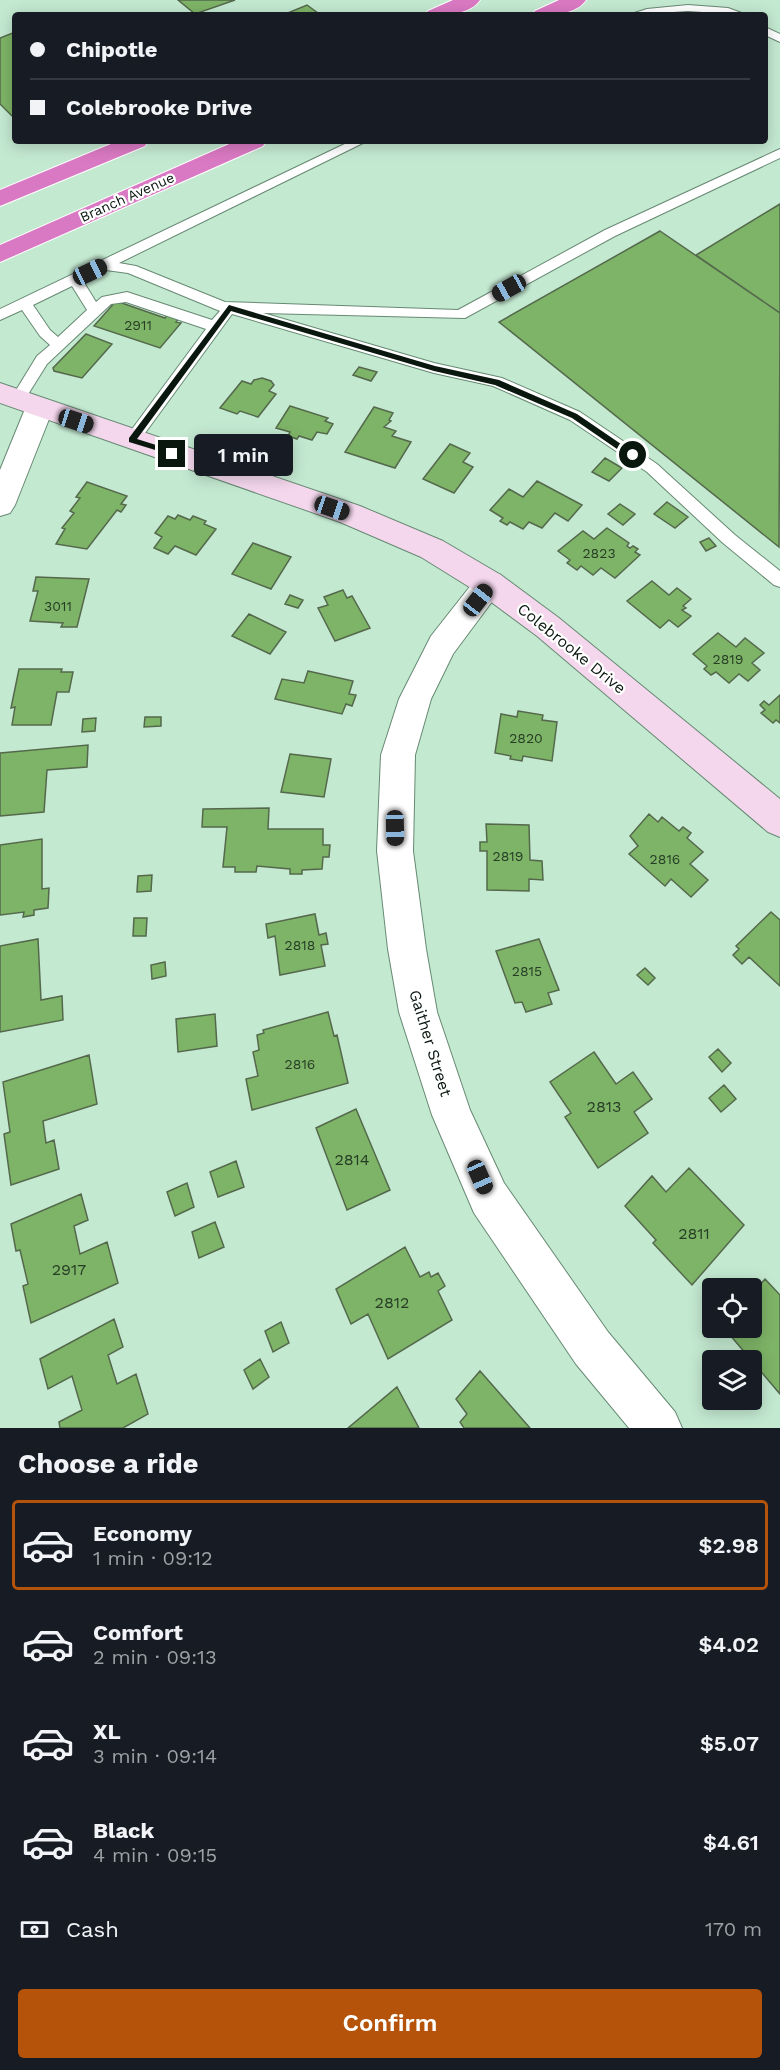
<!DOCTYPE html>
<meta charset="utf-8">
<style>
:root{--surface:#171b24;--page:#242831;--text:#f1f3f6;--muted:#9ea1a6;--line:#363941;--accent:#b45309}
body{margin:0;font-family:"Work Sans",sans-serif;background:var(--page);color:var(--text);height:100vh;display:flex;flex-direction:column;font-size:22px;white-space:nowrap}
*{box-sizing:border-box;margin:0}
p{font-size:20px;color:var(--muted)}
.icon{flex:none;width:33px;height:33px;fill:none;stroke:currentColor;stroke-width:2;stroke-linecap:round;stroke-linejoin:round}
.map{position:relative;height:1428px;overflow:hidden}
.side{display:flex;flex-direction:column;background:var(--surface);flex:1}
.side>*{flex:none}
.top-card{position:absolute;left:12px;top:12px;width:756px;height:132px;border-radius:6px;box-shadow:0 3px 15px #0003;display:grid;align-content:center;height:132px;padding:0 18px;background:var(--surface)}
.fabs{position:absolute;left:702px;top:1278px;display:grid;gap:12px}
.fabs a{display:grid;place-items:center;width:60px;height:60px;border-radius:6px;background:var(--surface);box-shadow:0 3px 15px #0003;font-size:30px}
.end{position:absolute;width:27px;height:27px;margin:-14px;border:8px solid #09170f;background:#fff;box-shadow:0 0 0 3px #fff}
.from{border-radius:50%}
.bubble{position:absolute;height:42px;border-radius:6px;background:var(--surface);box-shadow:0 3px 15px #0003;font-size:20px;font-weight:600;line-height:42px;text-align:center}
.car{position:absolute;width:18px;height:36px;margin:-18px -9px;border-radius:8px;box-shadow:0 0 4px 2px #0007;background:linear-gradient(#222 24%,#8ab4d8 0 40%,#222 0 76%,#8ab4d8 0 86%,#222 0)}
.top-card b{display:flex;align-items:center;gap:21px;height:57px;font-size:22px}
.top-card b+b{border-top:2px solid var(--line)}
.top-card i{width:15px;height:15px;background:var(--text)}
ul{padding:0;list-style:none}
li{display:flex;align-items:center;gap:18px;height:90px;margin:0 12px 9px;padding:0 6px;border:3px solid transparent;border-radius:6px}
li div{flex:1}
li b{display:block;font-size:22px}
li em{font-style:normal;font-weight:600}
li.selected{border-color:var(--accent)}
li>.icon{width:54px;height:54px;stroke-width:1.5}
h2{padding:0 18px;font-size:27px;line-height:72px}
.pay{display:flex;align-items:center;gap:15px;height:66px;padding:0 18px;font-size:22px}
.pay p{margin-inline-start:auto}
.action{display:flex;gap:12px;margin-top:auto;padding:12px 18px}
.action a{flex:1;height:69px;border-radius:6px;background:var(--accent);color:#fff;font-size:24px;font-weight:600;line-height:69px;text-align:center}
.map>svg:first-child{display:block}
.building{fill:#7eb467;stroke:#54694c;stroke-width:1.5}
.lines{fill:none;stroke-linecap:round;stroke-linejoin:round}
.lane-casing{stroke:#678973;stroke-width:2}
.street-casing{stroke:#678973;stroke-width:2}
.secondary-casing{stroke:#678973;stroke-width:2}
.highway-casing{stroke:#fff;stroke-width:2}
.lane{fill:#fff;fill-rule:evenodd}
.street{fill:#fff;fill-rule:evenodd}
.secondary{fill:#f4d7ed;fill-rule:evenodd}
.highway{fill:#da79c3;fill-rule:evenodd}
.route{fill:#09170f}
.labels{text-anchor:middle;stroke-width:4.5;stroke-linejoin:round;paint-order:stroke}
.far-street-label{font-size:14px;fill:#09170f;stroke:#fff}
.number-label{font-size:14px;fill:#263e25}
.street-label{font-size:16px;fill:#09170f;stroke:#fff}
.near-number-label{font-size:16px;fill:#263e25}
</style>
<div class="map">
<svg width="780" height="1428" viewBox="0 0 780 1428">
<rect width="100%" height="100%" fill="#c4e9d1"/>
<path class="building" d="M 178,0 L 235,0 L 195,14 Z
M 307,5 L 318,13 L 283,15 Z
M 15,32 L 15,115 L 12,116 L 0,104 L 0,38 Z
M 780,204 L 780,313 L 696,255 Z
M 660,231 L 780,313 L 779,547 L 499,322 Z
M 116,301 L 165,318 L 169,312 L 181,316 L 176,322 L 181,323 L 160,348 L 94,326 Z
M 86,334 L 112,344 L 82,378 L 54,371 L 53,368 Z
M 359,367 L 377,372 L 371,381 L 353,375 Z
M 262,378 L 271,381 L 274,385 L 269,391 L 276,394 L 258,417 L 240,411 L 237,414 L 220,408 L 242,381 L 251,384 L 254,380 Z
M 290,406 L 328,418 L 325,421 L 333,424 L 327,434 L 317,432 L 312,440 L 299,436 L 297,439 L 288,436 L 290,432 L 276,428 Z
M 374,407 L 393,413 L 389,420 L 391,421 L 384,427 L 396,431 L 392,436 L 411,442 L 395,468 L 345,452 Z
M 450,444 L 470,453 L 463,462 L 473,467 L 454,493 L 423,479 Z
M 605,458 L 622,468 L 609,481 L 592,472 Z
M 537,481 L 582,505 L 568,521 L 555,513 L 542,528 L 529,522 L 523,529 L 510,522 L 507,525 L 500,521 L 503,518 L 490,510 L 509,489 L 523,497 Z
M 87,482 L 127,496 L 121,504 L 126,505 L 121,512 L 117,510 L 87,549 L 56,544 L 65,529 L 62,528 L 74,513 L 70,511 L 80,498 L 76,497 Z
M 667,502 L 688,517 L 675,528 L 654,514 Z
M 620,504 L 635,514 L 623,525 L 608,514 Z
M 178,515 L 190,520 L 193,516 L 206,521 L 204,524 L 216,529 L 196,555 L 175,546 L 168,554 L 154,548 L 162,537 L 155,533 L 168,516 L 175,519 Z
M 607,528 L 629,543 L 627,546 L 630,548 L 633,546 L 638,549 L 635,552 L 640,555 L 615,578 L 601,568 L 593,575 L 581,566 L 577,570 L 567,563 L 570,560 L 558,551 L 583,531 L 594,539 Z
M 709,538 L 716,546 L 706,551 L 700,542 Z
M 253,543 L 291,557 L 271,589 L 232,574 Z
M 36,577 L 89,579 L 77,627 L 61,627 L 63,623 L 30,621 L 38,591 L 33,591 Z
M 652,581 L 669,595 L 677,588 L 691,599 L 683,606 L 686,608 L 682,610 L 691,616 L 678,627 L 669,620 L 660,628 L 627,601 Z
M 343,590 L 347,598 L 352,596 L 370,628 L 335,641 L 318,608 L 328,605 L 324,597 Z
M 290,595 L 303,600 L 298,608 L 285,604 Z
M 249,614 L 286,632 L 270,654 L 232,636 Z
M 718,633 L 736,647 L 745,638 L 764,653 L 752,663 L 760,670 L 748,681 L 739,674 L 729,683 L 716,672 L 711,675 L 704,669 L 707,666 L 693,654 Z
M 19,669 L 62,669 L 61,672 L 73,672 L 69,692 L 57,692 L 51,725 L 12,725 L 15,707 L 11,708 Z
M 308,671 L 353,681 L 349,694 L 356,695 L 352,706 L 346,704 L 342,714 L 275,699 L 282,679 L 304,683 Z
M 780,695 L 780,723 L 776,720 L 773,723 L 761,713 L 765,710 L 760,705 L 764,701 L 769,705 Z
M 518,711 L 543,715 L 542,720 L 557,722 L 552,761 L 523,756 L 522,761 L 510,759 L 511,756 L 495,753 L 501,714 L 517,717 Z
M 145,717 L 161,717 L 161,726 L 144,727 Z
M 96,718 L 95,731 L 82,732 L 83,719 Z
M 88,745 L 87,767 L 47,770 L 44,812 L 0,816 L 0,753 Z
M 290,754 L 331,759 L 324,797 L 281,792 Z
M 269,808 L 268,829 L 323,829 L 323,845 L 330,845 L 329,857 L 323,857 L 322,869 L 302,870 L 302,874 L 290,874 L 290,869 L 257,866 L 256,872 L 235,872 L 235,867 L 223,867 L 227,827 L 202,827 L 203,809 Z
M 649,814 L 658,822 L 662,817 L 679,831 L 683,827 L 691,833 L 687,838 L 703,852 L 690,864 L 708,880 L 691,897 L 671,879 L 665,886 L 629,854 L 638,846 L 630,836 Z
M 486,824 L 529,825 L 530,860 L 542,861 L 543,880 L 529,879 L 529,891 L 487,890 L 487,851 L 480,851 L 480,842 L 487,842 Z
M 42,839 L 42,889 L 49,888 L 48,908 L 34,910 L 34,915 L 23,917 L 24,912 L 0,915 L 0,845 Z
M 152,875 L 151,891 L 137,892 L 138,876 Z
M 771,912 L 780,920 L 780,986 L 749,957 L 742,964 L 733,955 L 739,949 L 736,946 Z
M 315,914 L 319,935 L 326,933 L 328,944 L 321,945 L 325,966 L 280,975 L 275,936 L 268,938 L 266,924 Z
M 134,918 L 147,918 L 146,936 L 133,936 Z
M 38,939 L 41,1000 L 62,996 L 63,1020 L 0,1032 L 0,946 Z
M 539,939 L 559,990 L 548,993 L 552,1004 L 526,1012 L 522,1002 L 515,1003 L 496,951 Z
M 165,962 L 166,976 L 152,979 L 151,965 Z
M 645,968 L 655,978 L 648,985 L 637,975 Z
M 328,1012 L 334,1036 L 337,1035 L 348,1083 L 252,1110 L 246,1079 L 258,1076 L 253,1052 L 259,1050 L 257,1035 L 264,1033 L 263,1030 Z
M 215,1014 L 217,1046 L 178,1052 L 176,1019 Z
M 718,1049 L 731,1063 L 722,1072 L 709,1057 Z
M 594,1052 L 616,1084 L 633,1072 L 652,1099 L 634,1112 L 648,1133 L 598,1168 L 565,1117 L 571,1113 L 550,1082 Z
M 89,1055 L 97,1104 L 43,1121 L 46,1143 L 54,1140 L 59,1169 L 11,1185 L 4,1134 L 10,1132 L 3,1082 Z
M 724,1085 L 736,1099 L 721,1112 L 709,1098 Z
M 356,1109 L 390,1190 L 347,1210 L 316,1128 Z
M 236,1161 L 244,1187 L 218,1197 L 210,1172 Z
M 689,1168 L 744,1225 L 692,1285 L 653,1243 L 656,1240 L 625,1206 L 652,1176 L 666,1192 Z
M 187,1183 L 194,1207 L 175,1216 L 167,1192 Z
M 81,1194 L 88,1220 L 74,1226 L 80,1254 L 107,1242 L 118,1283 L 31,1323 L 23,1286 L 28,1284 L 20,1250 L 16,1251 L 11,1224 Z
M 215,1222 L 224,1247 L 199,1258 L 192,1232 Z
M 405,1247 L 420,1277 L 429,1272 L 431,1277 L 438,1273 L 445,1286 L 438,1291 L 452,1320 L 388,1359 L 368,1314 L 351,1324 L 336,1289 Z
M 765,1279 L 780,1295 L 780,1394 L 724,1328 L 752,1328 L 752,1294 Z
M 114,1319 L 123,1347 L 108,1355 L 117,1384 L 136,1374 L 148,1414 L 123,1428 L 60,1428 L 59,1422 L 82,1410 L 72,1376 L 48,1389 L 40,1359 Z
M 281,1322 L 289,1343 L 273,1352 L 265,1331 Z
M 260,1359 L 269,1377 L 253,1389 L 244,1370 Z
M 480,1371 L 530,1428 L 464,1428 L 460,1422 L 467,1414 L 456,1399 Z
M 397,1387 L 419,1428 L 348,1428 Z"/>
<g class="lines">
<defs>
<path id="lane" d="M 688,5 L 728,8 L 747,15 L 688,11 L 628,15 L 647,9 Z
M 765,27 L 780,34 L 780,42 L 765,35 Z
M 351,141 L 367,141 L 119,263 L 136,266 L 225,302 L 458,310 L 605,230 L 780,149 L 780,158 L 615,236 L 465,318 L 263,313 L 434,363 L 502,378 L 580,412 L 657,464 L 735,535 L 780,571 L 780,587 L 774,585 L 723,543 L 647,472 L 570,420 L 493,386 L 434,373 L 232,314 L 137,444 L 127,444 L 124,440 L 206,329 L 126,302 L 111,304 L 47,364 L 22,404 L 12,404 L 10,400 L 37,356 L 50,345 L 40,336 L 22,310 L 0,320 L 0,309 ZM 106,270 L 128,273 L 220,311 L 212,320 L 127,292 L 102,297 L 96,302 L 83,281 ZM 72,286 L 87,310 L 58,337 L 50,330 L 33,305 Z"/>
<path id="street" d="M 39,399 L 49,402 L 53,409 L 15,505 L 10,513 L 0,516 L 0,470 L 25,409 L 29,402 Z
M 490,572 L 501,575 L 505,584 L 453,654 L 431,699 L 415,755 L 413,851 L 426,949 L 437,1012 L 470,1110 L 504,1183 L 608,1332 L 675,1412 L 682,1428 L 629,1428 L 576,1364 L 474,1213 L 432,1115 L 399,1012 L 388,949 L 377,851 L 381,755 L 399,699 L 431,636 L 479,575 Z"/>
<path id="secondary" d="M 0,383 L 360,506 L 443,541 L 501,575 L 559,618 L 780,799 L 780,837 L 768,832 L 537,636 L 479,593 L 421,557 L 340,522 L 0,403 Z"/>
<path id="highway" d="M 453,0 L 480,0 C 469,16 442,15 425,15 L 428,11 Z
M 559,0 L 586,0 C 575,16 549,15 532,15 L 535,11 Z
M 118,141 L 148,141 L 145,146 L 0,206 L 0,190 Z
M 236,141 L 266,141 L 263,146 L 0,262 L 0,245 Z"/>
</defs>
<use href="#lane" class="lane-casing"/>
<use href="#street" class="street-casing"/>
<use href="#secondary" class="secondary-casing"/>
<use href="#highway" class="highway-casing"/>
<use href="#lane" class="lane"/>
<use href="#street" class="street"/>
<use href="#secondary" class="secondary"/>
<use href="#highway" class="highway"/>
</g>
<path class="route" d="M 229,305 L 435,366 L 499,380 L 577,414 L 637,455 L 630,458 L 572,418 L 495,385 L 434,371 L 231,311 L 137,439 L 175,451 L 175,456 L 129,442 L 129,438 Z"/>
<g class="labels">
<g class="far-street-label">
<text transform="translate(127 197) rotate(-24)" y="5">Branch Avenue</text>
</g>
<g class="number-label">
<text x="138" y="330">2911</text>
<text x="599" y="558">2823</text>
<text x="58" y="611">3011</text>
<text x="728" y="664">2819</text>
<text x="526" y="743">2820</text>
<text x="508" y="861">2819</text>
<text x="665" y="864">2816</text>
<text x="300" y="950">2818</text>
<text x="527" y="976">2815</text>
<text x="300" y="1069">2816</text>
</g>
<g class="street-label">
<text transform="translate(572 648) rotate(39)" y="6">Colebrooke Drive</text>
<text transform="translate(431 1043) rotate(73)" y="6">Gaither Street</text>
</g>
<g class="near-number-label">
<text x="604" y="1112">2813</text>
<text x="352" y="1165">2814</text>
<text x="694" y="1239">2811</text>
<text x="69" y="1275">2917</text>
<text x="392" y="1308">2812</text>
</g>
</g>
</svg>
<div class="fabs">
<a><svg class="icon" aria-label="locate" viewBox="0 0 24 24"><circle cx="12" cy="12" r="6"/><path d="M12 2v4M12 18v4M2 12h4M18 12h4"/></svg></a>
<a><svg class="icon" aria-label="layers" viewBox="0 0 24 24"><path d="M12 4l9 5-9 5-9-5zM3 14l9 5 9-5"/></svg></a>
</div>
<i class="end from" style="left:633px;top:455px"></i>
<i class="end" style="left:172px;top:454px"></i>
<div class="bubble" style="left:194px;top:434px;width:99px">1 min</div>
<i class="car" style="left:90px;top:272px;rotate:65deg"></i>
<i class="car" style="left:509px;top:288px;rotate:241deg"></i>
<i class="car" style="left:76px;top:421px;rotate:108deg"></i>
<i class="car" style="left:332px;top:508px;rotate:109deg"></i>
<i class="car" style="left:478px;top:600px;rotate:38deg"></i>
<i class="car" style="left:395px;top:828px;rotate:179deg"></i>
<i class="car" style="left:480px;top:1177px;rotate:156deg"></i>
<div class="top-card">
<b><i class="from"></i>Chipotle</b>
<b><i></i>Colebrooke Drive</b>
</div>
</div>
<section class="side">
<h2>Choose a ride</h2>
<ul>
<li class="selected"><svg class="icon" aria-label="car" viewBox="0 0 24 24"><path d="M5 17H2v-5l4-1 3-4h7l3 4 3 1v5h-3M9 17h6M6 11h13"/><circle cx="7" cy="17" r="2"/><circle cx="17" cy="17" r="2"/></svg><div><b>Economy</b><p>1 min · 09:12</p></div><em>$2.98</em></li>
<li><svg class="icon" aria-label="car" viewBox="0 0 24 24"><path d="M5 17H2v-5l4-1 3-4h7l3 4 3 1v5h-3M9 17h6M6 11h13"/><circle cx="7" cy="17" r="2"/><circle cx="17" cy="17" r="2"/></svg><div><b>Comfort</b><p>2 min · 09:13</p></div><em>$4.02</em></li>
<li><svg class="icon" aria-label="car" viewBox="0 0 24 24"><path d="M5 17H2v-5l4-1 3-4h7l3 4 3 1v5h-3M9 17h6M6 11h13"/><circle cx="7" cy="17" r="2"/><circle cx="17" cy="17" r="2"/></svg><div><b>XL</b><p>3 min · 09:14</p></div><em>$5.07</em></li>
<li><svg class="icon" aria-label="car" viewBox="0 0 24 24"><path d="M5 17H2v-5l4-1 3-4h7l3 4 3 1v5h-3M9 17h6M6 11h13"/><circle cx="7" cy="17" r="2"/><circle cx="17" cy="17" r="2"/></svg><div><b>Black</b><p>4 min · 09:15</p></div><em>$4.61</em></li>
</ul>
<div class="pay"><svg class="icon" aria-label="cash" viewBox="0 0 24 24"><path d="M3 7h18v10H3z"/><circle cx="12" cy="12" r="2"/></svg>Cash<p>170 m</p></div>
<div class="action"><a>Confirm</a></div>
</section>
